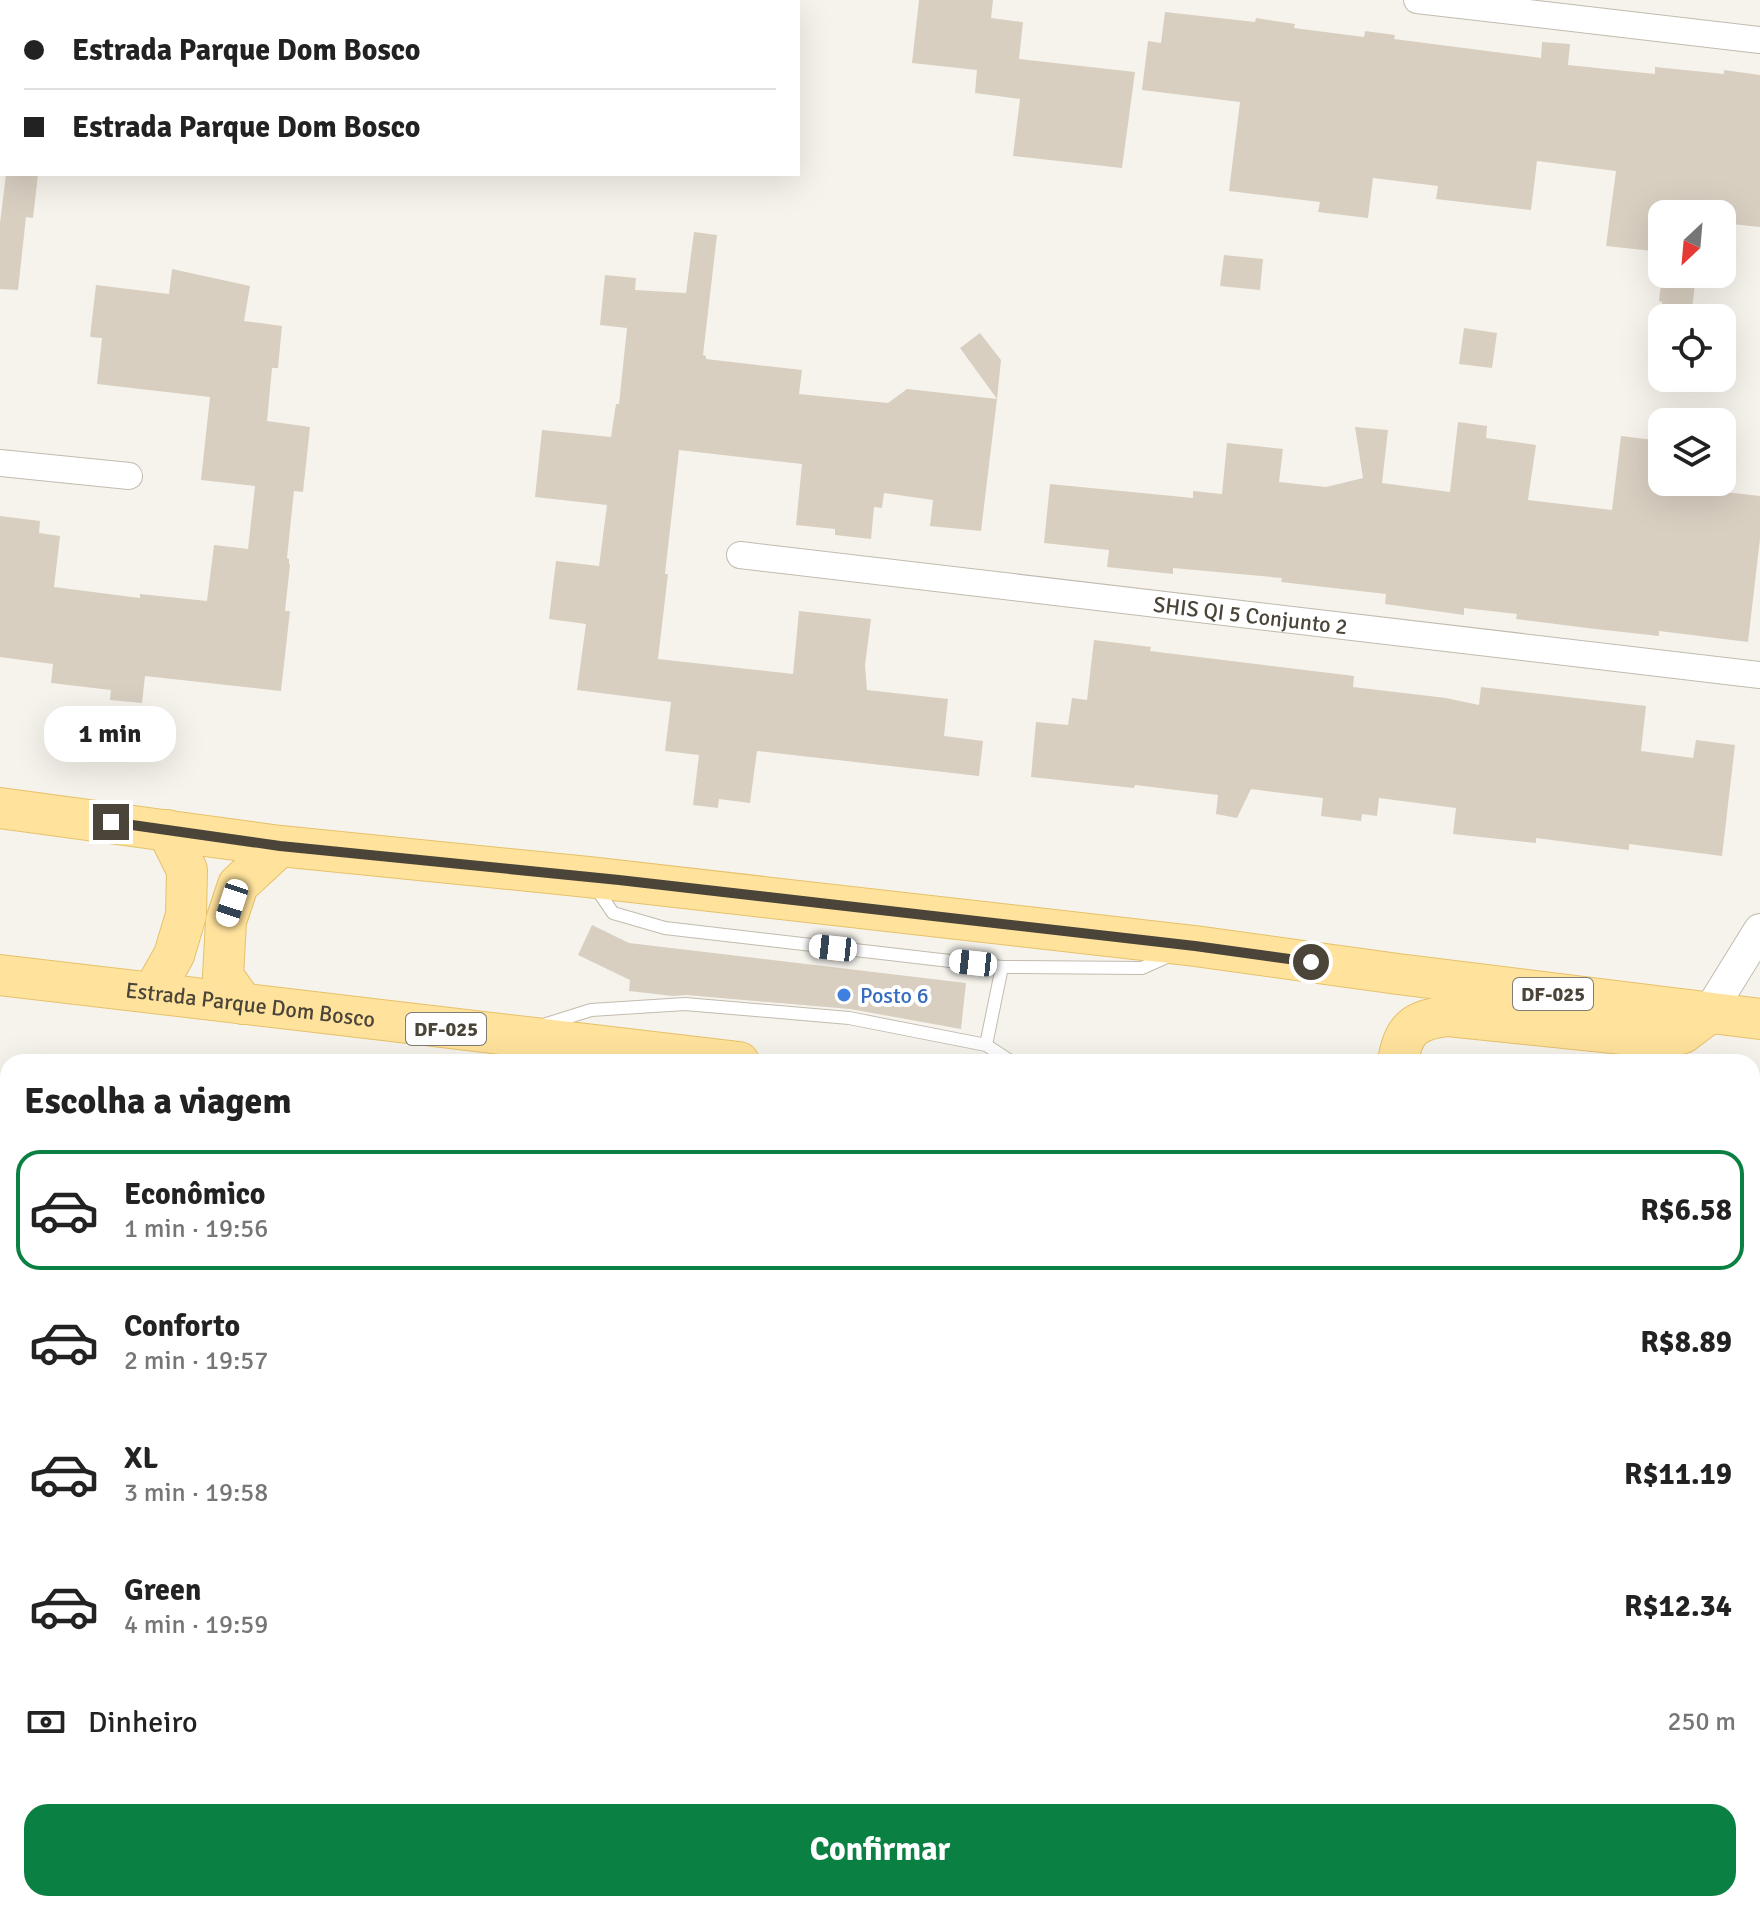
<!DOCTYPE html>
<html lang="pt">
<meta charset="utf-8">
<style>
:root{--surface:#fff;--page:#f6f6f6;--text:#222;--muted:#767676;--line:#e0e0e0;--accent:#0b8043}
body{margin:0;font-family:Signika,sans-serif;background:var(--page);color:var(--text);height:100vh;display:flex;flex-direction:column;font-size:30px;white-space:nowrap}
*{box-sizing:border-box;margin:0}
p{font-size:26px;color:var(--muted)}
.icon{flex:none;width:44px;height:44px;fill:none;stroke:currentColor;stroke-width:2;stroke-linecap:round;stroke-linejoin:round}
.map{position:relative;flex:1;overflow:hidden}
.panel{position:absolute;left:0px;top:1054px;width:1760px;height:858px;display:flex;flex-direction:column;background:var(--surface);border-radius:24px 24px 0 0;box-shadow:0 8px 32px #0002}
.panel>*{flex:none}
.banner{position:absolute;left:0px;top:0px;width:800px;height:176px;box-shadow:0 8px 32px #0002;display:grid;align-content:center;height:176px;padding:0 24px;background:var(--surface)}
.needle{width:52px;rotate:206deg}
.tools{position:absolute;left:1648px;top:200px;display:grid;gap:16px}
.tools a{display:grid;place-items:center;width:88px;height:88px;border-radius:16px;background:var(--surface);box-shadow:0 8px 32px #0002;font-size:40px}
.end{position:absolute;width:36px;height:36px;margin:-18px;border:10px solid #4b4439;background:#fff;box-shadow:0 0 0 4px #fff}
.from{border-radius:50%}
.bubble{position:absolute;height:56px;border-radius:24px;background:var(--surface);box-shadow:0 8px 32px #0002;font-size:26px;font-weight:800;line-height:56px;text-align:center}
.car{position:absolute;width:24px;height:48px;margin:-24px -12px;border-radius:10px;box-shadow:0 0 6px 2px #0007;background:linear-gradient(#fff 24%,#345 0 40%,#fff 0 76%,#345 0 86%,#fff 0)}
.banner b{display:flex;align-items:center;gap:28px;height:76px;font-size:30px}
.banner b+b{border-top:2px solid var(--line)}
.banner i{width:20px;height:20px;background:var(--text)}
ul{padding:0;list-style:none}
li{display:flex;align-items:center;gap:24px;height:120px;margin:0 16px 12px;padding:0 8px;border:4px solid transparent;border-radius:24px}
li div{flex:1}
li b{display:block;font-size:30px}
li em{font-style:normal;font-weight:800}
li.on{border-color:var(--accent)}
li>.icon{width:72px;height:72px;stroke-width:1.5}
h2{padding:0 24px;font-size:36px;line-height:96px}
.pay{display:flex;align-items:center;gap:20px;height:88px;padding:0 24px;font-size:30px}
.pay p{margin-inline-start:auto}
.primary-button{display:flex;gap:16px;margin-top:auto;padding:16px 24px}
.primary-button a{flex:1;height:92px;border-radius:24px;background:var(--accent);color:#fff;font-size:32px;font-weight:800;line-height:92px;text-align:center}
.map>svg:first-child{display:block}
.building{fill:#d8cfc1}
.lines{fill:none;stroke-linecap:round;stroke-linejoin:round}
.service-casing{stroke:#c2bbae;stroke-width:14}
.minor-casing{stroke:#c2bbae;stroke-width:28}
.tertiary-casing{stroke:#c2bbae;stroke-width:34}
.primary-casing{stroke:#e6c16a;stroke-width:42}
.service{stroke:#fff;stroke-width:12}
.minor{stroke:#fff;stroke-width:26}
.tertiary{stroke:#fff;stroke-width:32}
.primary{stroke:#ffe39c;stroke-width:40}
.route{stroke:#4b4439;stroke-width:10}
.shop-dot{fill:#3f7fe0;stroke:#fff;stroke-width:3}
.labels{text-anchor:middle;stroke-width:8;stroke-linejoin:round;paint-order:stroke}
.shield{fill:#fff;stroke:#817c74;stroke-width:2}
.shield-label{font-size:20px;font-weight:bold;fill:#4b4439}
.street-label{font-size:22px;fill:#4b4439;stroke:#fff}
.shop-label{font-size:22px;fill:#366cbe;stroke:#fff;text-anchor:start}
</style>
<div class="map">
<svg width="1760" height="1911" viewBox="0 0 1760 1911">
<rect width="100%" height="100%" fill="#f6f3ec"/>
<path class="building" d="M 919,0 L 993,0 L 991,18 L 1023,22 L 1019,59 L 1135,72 L 1122,168 L 1013,156 L 1020,99 L 975,93 L 977,70 L 912,63 Z
M 1165,12 L 1255,22 L 1256,18 L 1295,24 L 1294,28 L 1364,37 L 1365,31 L 1395,35 L 1394,39 L 1541,58 L 1542,42 L 1570,44 L 1568,65 L 1655,74 L 1655,67 L 1724,74 L 1724,70 L 1760,75 L 1760,227 L 1722,223 L 1722,214 L 1662,214 L 1662,252 L 1606,246 L 1616,171 L 1537,161 L 1531,210 L 1436,199 L 1438,186 L 1373,178 L 1368,218 L 1318,212 L 1320,202 L 1229,191 L 1240,102 L 1142,90 L 1148,41 L 1161,43 Z
M 6,174 L 38,174 L 33,218 L 26,217 L 18,290 L 0,289 L 0,223 Z
M 694,232 L 717,235 L 703,355 L 706,356 L 706,359 L 802,370 L 799,394 L 888,403 L 907,389 L 997,399 L 981,531 L 930,526 L 933,500 L 884,493 L 882,508 L 874,507 L 871,539 L 835,535 L 835,529 L 796,525 L 802,464 L 679,450 L 665,574 L 668,574 L 658,659 L 793,674 L 799,611 L 871,619 L 865,665 L 867,690 L 948,699 L 944,736 L 983,741 L 979,776 L 757,751 L 750,803 L 719,799 L 718,808 L 693,805 L 699,755 L 665,751 L 671,702 L 577,690 L 586,624 L 549,619 L 556,561 L 599,566 L 607,505 L 535,497 L 542,430 L 611,437 L 616,404 L 619,404 L 627,328 L 600,325 L 605,275 L 636,278 L 635,290 L 686,293 Z
M 1224,255 L 1263,259 L 1260,290 L 1220,286 Z
M 172,269 L 250,286 L 244,321 L 282,326 L 278,368 L 272,368 L 267,421 L 310,427 L 303,492 L 294,491 L 287,558 L 289,559 L 289,564 L 290,565 L 285,611 L 290,611 L 281,691 L 145,676 L 142,703 L 110,700 L 111,690 L 51,683 L 53,664 L 0,657 L 0,516 L 40,521 L 39,533 L 60,536 L 54,587 L 140,598 L 140,594 L 207,601 L 214,545 L 248,549 L 255,486 L 201,480 L 210,397 L 97,384 L 102,338 L 90,337 L 96,285 L 169,294 Z
M 1662,274 L 1696,274 L 1691,318 L 1660,318 L 1662,302 L 1659,301 Z
M 1464,328 L 1497,333 L 1492,368 L 1459,364 Z
M 980,333 L 1001,360 L 997,399 L 960,348 Z
M 1458,422 L 1487,426 L 1486,438 L 1536,445 L 1528,500 L 1612,510 L 1621,436 L 1662,441 L 1662,482 L 1708,482 L 1707,490 L 1760,496 L 1760,539 L 1748,642 L 1659,631 L 1659,636 L 1587,628 L 1516,619 L 1517,614 L 1464,608 L 1464,615 L 1385,604 L 1386,594 L 1281,582 L 1282,578 L 1173,568 L 1173,574 L 1107,567 L 1109,550 L 1044,543 L 1050,484 L 1193,498 L 1193,491 L 1222,494 L 1227,443 L 1283,449 L 1279,482 L 1326,487 L 1363,478 L 1355,427 L 1388,430 L 1382,483 L 1450,492 Z
M 1094,640 L 1151,647 L 1150,651 L 1354,676 L 1353,687 L 1446,698 L 1479,705 L 1481,687 L 1646,706 L 1641,751 L 1693,758 L 1696,740 L 1735,745 L 1722,856 L 1629,844 L 1629,850 L 1536,838 L 1536,843 L 1453,834 L 1456,808 L 1379,798 L 1377,816 L 1362,814 L 1361,821 L 1321,816 L 1323,798 L 1251,789 L 1237,818 L 1216,814 L 1218,795 L 1135,785 L 1134,788 L 1031,777 L 1036,722 L 1068,725 L 1072,698 L 1087,700 Z
M 592,925 L 629,943 L 966,983 L 961,1029 L 850,1009 L 686,995 L 673,996 L 629,991 L 630,980 L 578,955 Z"/>
<g class="lines">
<defs>
<path id="service" d="M 596,888 L 613,913 L 665,928 L 1002,967 L 1142,968 L 1169,956
M 540,1026 L 591,1010 L 685,1004 L 849,1018 L 986,1045 L 1012,1062
M 986,1045 L 1002,967"/>
<g id="minor">
<path d="M 1417,0 L 1760,40"/>
<path d="M 0,463 L 129,476"/>
<path id="s1" d="M 740,555 L 1760,675"/>
<path d="M 405,1911 L 406,1904"/>
<path d="M 1142,1911 L 1143,1904"/>
</g>
<path id="tertiary" d="M 1708,1014 L 1760,930"/>
<g id="primary">
<path d="M 0,808 L 280,846 L 588,877 L 1195,946 L 1398,974 L 1760,1019"/>
<path id="s2" d="M 0,975 C 247,1002 492,1035 739,1062"/>
<path d="M 153,992 L 174,955 L 186,915 L 187,870 L 167,830"/>
<path d="M 243,1004 L 223,976 L 226,921 L 238,885 L 280,846"/>
<path d="M 1398,1062 C 1403,1028 1415,1020 1448,1016 L 1623,1034 L 1661,1040 L 1683,1033 L 1708,1014"/>
<path d="M 1752,1182 L 1760,1183"/>
</g>
</defs>
<use href="#service" class="service-casing"/>
<use href="#minor" class="minor-casing"/>
<use href="#tertiary" class="tertiary-casing"/>
<use href="#primary" class="primary-casing"/>
<use href="#service" class="service"/>
<use href="#minor" class="minor"/>
<use href="#tertiary" class="tertiary"/>
<use href="#primary" class="primary"/>
</g>
<g class="lines">
<path class="route" d="M 111,822 L 280,846 L 619,880 L 1195,946 L 1311,962"/>
</g>
<circle class="shop-dot" cx="844" cy="995" r="8"/>
<g class="labels">
<g class="shield">
<rect x="1513" y="978" width="80" height="32" rx="6"/>
<rect x="406" y="1013" width="80" height="32" rx="6"/>
</g>
<g class="shield-label">
<text x="1553" y="1001">DF-025</text>
<text x="446" y="1036">DF-025</text>
</g>
<g class="street-label">
<text dy="8" stroke="none"><textPath href="#s1" startOffset="514">SHIS QI 5 Conjunto 2</textPath></text>
<text dy="8" stroke="none"><textPath href="#s2" startOffset="252">Estrada Parque Dom Bosco</textPath></text>
</g>
<g class="shop-label">
<text x="860" y="1003">Posto 6</text>
</g>
</g>
</svg>
<div class="tools">
<a><svg class="needle" viewBox="-14 -14 28 28"><path d="M0-13l5 13h-10z" fill="#e53935"/><path d="M0 13l5-13h-10z" fill="#767676"/></svg></a>
<a><svg class="icon" aria-label="locate" viewBox="0 0 24 24"><circle cx="12" cy="12" r="6"/><path d="M12 2v4M12 18v4M2 12h4M18 12h4"/></svg></a>
<a><svg class="icon" aria-label="layers" viewBox="0 0 24 24"><path d="M12 4l9 5-9 5-9-5zM3 14l9 5 9-5"/></svg></a>
</div>
<i class="end from" style="left:1311px;top:962px"></i>
<i class="end" style="left:111px;top:822px"></i>
<div class="bubble" style="left:44px;top:706px;width:132px">1 min</div>
<i class="car" style="left:232px;top:903px;rotate:198deg"></i>
<i class="car" style="left:833px;top:948px;rotate:276deg"></i>
<i class="car" style="left:973px;top:963px;rotate:276deg"></i>
<div class="banner">
<b><i class="from"></i>Estrada Parque Dom Bosco</b>
<b><i></i>Estrada Parque Dom Bosco</b>
</div>
<section class="panel">
<h2>Escolha a viagem</h2>
<ul>
<li class="on"><svg class="icon" aria-label="car" viewBox="0 0 24 24"><path d="M5 17H2v-5l4-1 3-4h7l3 4 3 1v5h-3M9 17h6M6 11h13"/><circle cx="7" cy="17" r="2"/><circle cx="17" cy="17" r="2"/></svg><div><b>Econômico</b><p>1 min · 19:56</p></div><em>R$6.58</em></li>
<li><svg class="icon" aria-label="car" viewBox="0 0 24 24"><path d="M5 17H2v-5l4-1 3-4h7l3 4 3 1v5h-3M9 17h6M6 11h13"/><circle cx="7" cy="17" r="2"/><circle cx="17" cy="17" r="2"/></svg><div><b>Conforto</b><p>2 min · 19:57</p></div><em>R$8.89</em></li>
<li><svg class="icon" aria-label="car" viewBox="0 0 24 24"><path d="M5 17H2v-5l4-1 3-4h7l3 4 3 1v5h-3M9 17h6M6 11h13"/><circle cx="7" cy="17" r="2"/><circle cx="17" cy="17" r="2"/></svg><div><b>XL</b><p>3 min · 19:58</p></div><em>R$11.19</em></li>
<li><svg class="icon" aria-label="car" viewBox="0 0 24 24"><path d="M5 17H2v-5l4-1 3-4h7l3 4 3 1v5h-3M9 17h6M6 11h13"/><circle cx="7" cy="17" r="2"/><circle cx="17" cy="17" r="2"/></svg><div><b>Green</b><p>4 min · 19:59</p></div><em>R$12.34</em></li>
</ul>
<div class="pay"><svg class="icon" aria-label="cash" viewBox="0 0 24 24"><path d="M3 7h18v10H3z"/><circle cx="12" cy="12" r="2"/></svg>Dinheiro<p>250 m</p></div>
<div class="primary-button"><a>Confirmar</a></div>
</section>
</div>
